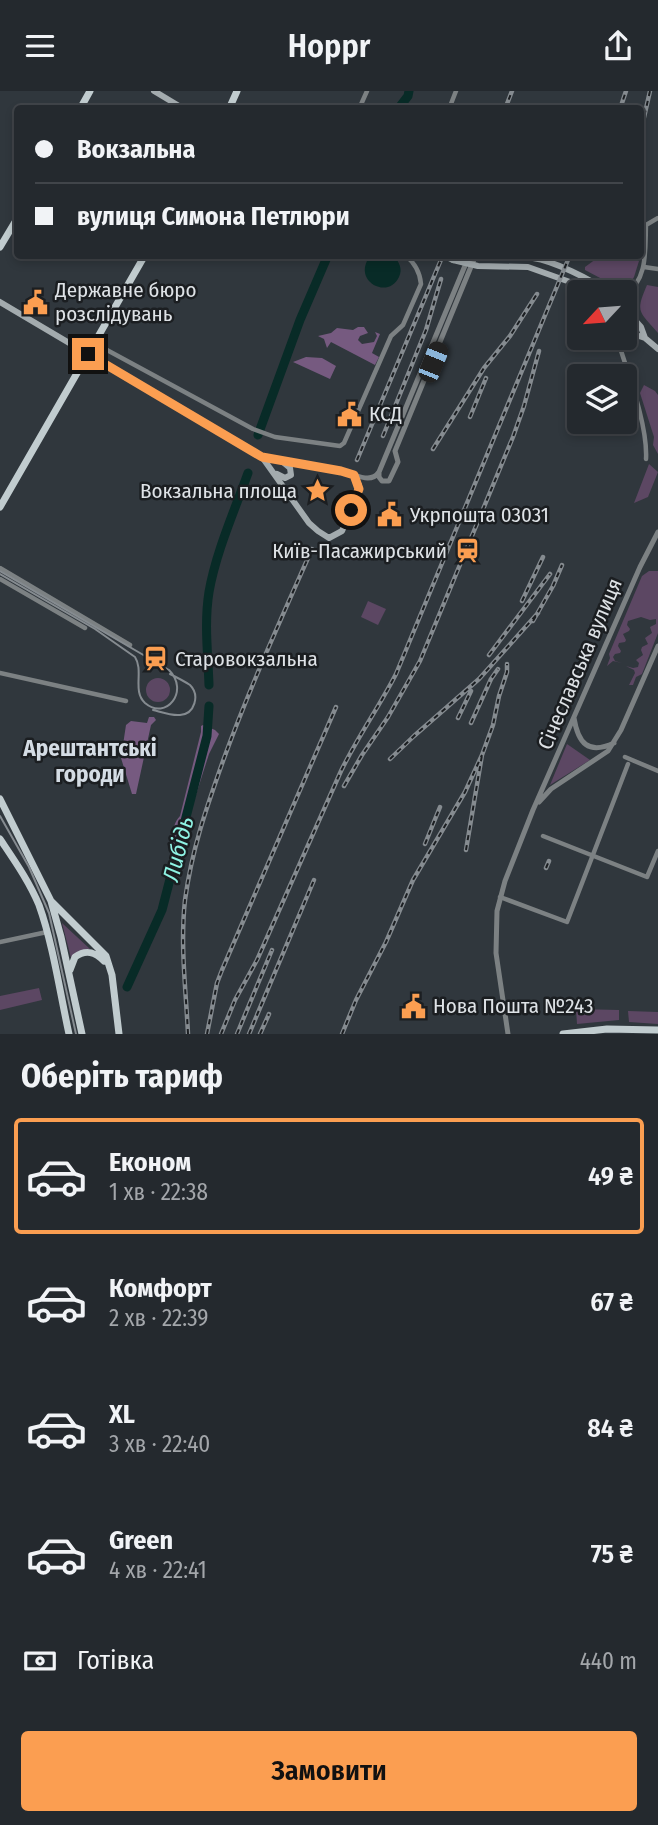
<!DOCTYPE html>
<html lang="uk">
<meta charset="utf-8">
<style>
:root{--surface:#24292e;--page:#30353a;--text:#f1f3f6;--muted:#a3a6aa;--line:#41454a;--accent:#fb9e51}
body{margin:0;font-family:"Fira Sans Condensed",sans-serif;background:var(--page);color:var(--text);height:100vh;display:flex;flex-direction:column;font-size:26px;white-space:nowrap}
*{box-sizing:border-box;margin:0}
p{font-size:23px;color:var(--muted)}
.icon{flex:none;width:38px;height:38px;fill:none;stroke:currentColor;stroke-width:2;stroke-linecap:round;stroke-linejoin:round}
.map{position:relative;height:943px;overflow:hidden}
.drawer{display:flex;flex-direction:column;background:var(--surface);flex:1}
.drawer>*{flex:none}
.top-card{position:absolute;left:14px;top:14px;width:630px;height:154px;border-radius:7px;box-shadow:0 4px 10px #0003,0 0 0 2px var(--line);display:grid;align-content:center;height:154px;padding:0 21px;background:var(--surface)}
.needle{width:46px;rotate:244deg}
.tools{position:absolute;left:567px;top:189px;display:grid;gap:14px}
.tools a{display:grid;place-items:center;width:70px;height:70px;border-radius:7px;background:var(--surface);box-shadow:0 4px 10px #0003,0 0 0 2px var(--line);font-size:35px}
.end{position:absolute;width:32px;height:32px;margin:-16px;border:9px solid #fb9e51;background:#111;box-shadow:0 0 0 4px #111}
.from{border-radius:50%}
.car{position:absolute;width:21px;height:42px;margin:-21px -10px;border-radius:9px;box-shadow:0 0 5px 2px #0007;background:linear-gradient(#222 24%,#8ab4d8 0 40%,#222 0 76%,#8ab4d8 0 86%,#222 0)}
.top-card b{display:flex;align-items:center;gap:24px;height:66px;font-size:26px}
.top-card b+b{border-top:2px solid var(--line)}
.top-card i{width:18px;height:18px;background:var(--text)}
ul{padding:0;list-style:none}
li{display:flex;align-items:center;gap:21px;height:116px;margin:0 14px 10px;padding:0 7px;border:4px solid transparent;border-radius:7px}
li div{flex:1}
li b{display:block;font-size:26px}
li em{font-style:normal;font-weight:600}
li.selected{border-color:var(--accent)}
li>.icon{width:63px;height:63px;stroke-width:1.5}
h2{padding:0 21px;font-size:32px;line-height:84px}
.pay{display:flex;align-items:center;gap:18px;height:77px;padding:0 21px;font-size:26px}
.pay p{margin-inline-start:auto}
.primary-button{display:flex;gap:14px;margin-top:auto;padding:14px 21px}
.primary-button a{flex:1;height:80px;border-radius:7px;background:var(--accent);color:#111;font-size:28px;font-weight:600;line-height:80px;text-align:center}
header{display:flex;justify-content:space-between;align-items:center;height:91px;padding:0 21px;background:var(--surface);font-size:32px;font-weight:600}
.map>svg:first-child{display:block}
.green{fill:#5c4763}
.forest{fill:#765a80}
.water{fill:#082b27}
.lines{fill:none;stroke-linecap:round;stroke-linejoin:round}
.river{stroke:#082b27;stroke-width:9}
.minor{stroke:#7c8183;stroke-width:4.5}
.tertiary{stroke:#7c8183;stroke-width:5}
.secondary{stroke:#a3abae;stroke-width:6}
.primary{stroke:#c1cccf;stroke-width:7}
.tram{stroke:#858b90;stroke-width:2}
.rail-casing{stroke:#858b90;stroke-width:4.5}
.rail{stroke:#1b1e21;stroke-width:2;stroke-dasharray:5;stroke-linecap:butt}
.secondary-bridge{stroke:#a3abae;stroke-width:6}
.route{stroke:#fb9e51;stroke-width:9}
.labels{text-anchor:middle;stroke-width:5;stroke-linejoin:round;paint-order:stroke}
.poi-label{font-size:21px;fill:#dee2e6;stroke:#1b1e21;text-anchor:start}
.street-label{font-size:21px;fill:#dee2e6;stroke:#1b1e21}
.neighbourhood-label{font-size:23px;font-weight:bold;fill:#d4dce4;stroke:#1b1e21}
.water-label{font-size:23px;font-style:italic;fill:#8ff3e4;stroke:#1b1e21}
</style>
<header><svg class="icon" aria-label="menu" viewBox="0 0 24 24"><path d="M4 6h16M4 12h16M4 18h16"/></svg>Hoppr<svg class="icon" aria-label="share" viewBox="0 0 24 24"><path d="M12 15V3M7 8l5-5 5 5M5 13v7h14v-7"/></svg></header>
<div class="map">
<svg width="658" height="943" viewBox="0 0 658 943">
<rect width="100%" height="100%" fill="#30373d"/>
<path class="green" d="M 600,165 L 619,165 L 619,168 L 639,170 L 634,186 L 627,197 L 619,197 L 585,179 L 585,176 Z
M 647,194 L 658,196 L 658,242 C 639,220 635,222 647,194 Z
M 644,294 L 655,300 L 658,304 L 658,363 L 653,354 L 654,346 L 640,302 Z
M 649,373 L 658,381 L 648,406 L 634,412 Z
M 649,480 L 658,480 L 658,542 L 642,583 L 636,586 L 633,594 L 629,594 L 635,582 L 634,579 L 626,575 L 633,577 L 638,576 L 639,572 L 636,569 L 643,564 L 641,559 L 642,556 L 648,553 L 645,547 L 652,542 L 650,536 L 656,533 L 656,528 L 650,529 L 641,526 L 628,530 L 627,534 L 630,538 L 629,540 L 623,543 L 626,549 L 625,551 L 619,552 L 618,555 L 621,560 L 620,562 L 615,563 L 613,566 L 615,570 L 622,572 L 613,570 L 607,575 L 610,567 L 609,563 L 642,485 Z
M 368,510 L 386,518 L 378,534 L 361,526 Z
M146 599a12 12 0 1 1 24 0a12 12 0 1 1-24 0Z
M 567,653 L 590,669 L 550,694 Z
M 62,832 L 90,858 L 79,860 L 71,867 Z
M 39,897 L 42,909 L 0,919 L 0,905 Z
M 576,918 L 619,919 L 619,929 L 577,933 Z
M 628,920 L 658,921 L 658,933 L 629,931 Z"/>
<path class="forest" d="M 358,236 L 364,236 L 368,242 L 360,245 L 358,249 L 362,253 L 374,251 L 377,245 L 375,241 L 380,243 L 372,262 L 379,266 L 375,274 L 331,251 L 327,257 L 324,248 L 318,245 L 331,242 L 337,237 L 353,239 Z
M 306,266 L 322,267 L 336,275 L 330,288 L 293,271 Z
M 149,626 L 154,626 L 156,629 L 151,634 L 136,703 L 132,703 L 121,667 L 126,634 L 131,630 L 147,632 Z
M 203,634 L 215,639 L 219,643 L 209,663 L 178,760 L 174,759 C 171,748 172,733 180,725 L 201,641 L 201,635 Z"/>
<path class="water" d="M 371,164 L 394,165 C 399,171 403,178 399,186 C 388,210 350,189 371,164 Z"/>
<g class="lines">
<path class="river" d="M 398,18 L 408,5 L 409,0
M 258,344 L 300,229 L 328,164
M 209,594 C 208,563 204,532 209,501 C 216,461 234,421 248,382
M 127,896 L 162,819 L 207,645 L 209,615"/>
<path class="minor" d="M 359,18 L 367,0
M 449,18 L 456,0
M 644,176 L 658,178
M 625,204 C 648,188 645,160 646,134 L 658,127
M 617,247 C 627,280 648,334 646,368
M 94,252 L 253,338 L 275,346 L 340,355 L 344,352 L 391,245 L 403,234 L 421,193 C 420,181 415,172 405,164
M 0,477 L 130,554
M 0,488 L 85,537
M 0,582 L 126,610
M 625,666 L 658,680
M 543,745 L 647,786 L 658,760
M 500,806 L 567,831 L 628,673
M 0,851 L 47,841"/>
<path class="tertiary" d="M 379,381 L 379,386 L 382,390 L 389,390 L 398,371 L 395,360 L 475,166
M 354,384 C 363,387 373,390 379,381 L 469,165
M 574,627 C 578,652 588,664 614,652
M 539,711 L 551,698 L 608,660 L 621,639 L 658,555
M 508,943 L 496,862 L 497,820 L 505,790 L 533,719 L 640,476 L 658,441"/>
<path class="secondary" d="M 154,0 L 184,18
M 467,164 C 490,170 511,164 533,167 C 554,170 590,188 608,201
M 453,169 L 478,175 L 528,176 L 570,191 L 590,201
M 0,211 L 262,366 L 341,380 L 354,384 L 359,394 L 358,403 L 342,440 L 329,447 L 318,440 L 309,432 L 262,366
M 625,218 L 641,236 L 645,247
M 625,235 L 633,243 L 645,247 L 658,258
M 277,383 L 285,387 L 291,384 L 290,377 L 284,372"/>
<path class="primary" d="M 80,18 L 90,0
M 229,18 L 237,0
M 0,156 L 18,126
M 0,416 L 145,164
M 0,708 L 51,810 L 61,846 L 82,943
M 0,748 C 14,769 29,790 39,814 C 53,853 60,902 69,943
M 52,811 L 106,865 L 112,884 L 119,943
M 70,879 L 75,866 C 86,858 95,861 104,870
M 563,943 L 607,938 L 658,939"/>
<path class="tram" d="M 0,480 L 169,579 C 190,600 166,630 145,612 C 132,600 144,580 135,566 L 95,538 L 0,483
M 153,619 C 161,621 172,625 180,624 C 195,623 200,604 190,594 C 184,590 176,586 170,583
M 0,725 L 29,776 L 49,822 L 76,943"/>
<defs>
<path id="rail" d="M 505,18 L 512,0
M 620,18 L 626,0
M 640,44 L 650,0
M 640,78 L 641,94
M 470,326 L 486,287
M 383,345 L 426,239 L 441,188
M 433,358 L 484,277 L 510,245 L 537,203
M 357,369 L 443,164
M 522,510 L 543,466
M 533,530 L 553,495 L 562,474
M 489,564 L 550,483
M 458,627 L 471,600
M 471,632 L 491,588 L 498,578
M 390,668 L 414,645 L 479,588 L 538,522
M 344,695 L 362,664 L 388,626 L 420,570 L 513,346 L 524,315 L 539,260
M 425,753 L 440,716
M 466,759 L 482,664 L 493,634 L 499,605 L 507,581 L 507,573
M 546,777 L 549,770
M 188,943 C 186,899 180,854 185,809 C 192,758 206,718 223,670 C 249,598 281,528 312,458
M 207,943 L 217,892 L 222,879 L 336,616
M 221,943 L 235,909 L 257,869 L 341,680 C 357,647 379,616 396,583 L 570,164
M 237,943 L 272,859
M 249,943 L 314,789
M 260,943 L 269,923
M 342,943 L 356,909 L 386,851 L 413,789 L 465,701 L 482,664"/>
</defs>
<use href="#rail" class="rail-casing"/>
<use href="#rail" class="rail"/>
<path class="secondary-bridge" d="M 443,164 L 453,169"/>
</g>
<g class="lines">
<path class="route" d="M 88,263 L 262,366 L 341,380 L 354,384 L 359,398 L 351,419"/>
</g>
<defs>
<symbol id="civic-bare" viewBox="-9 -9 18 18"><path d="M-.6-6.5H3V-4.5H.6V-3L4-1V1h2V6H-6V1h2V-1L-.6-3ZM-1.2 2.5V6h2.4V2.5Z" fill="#fb9e51" stroke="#1b1e21" stroke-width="2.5" paint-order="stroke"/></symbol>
<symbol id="sight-bare" viewBox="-9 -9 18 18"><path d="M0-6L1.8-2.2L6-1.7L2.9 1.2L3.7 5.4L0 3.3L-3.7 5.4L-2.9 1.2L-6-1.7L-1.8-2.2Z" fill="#fb9e51" stroke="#1b1e21" stroke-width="2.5" paint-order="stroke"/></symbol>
<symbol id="station-bare" viewBox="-9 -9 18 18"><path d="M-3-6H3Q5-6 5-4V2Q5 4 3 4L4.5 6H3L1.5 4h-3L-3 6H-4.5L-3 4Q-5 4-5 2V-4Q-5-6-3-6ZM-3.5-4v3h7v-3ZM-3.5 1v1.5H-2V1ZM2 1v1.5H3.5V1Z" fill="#fb9e51" stroke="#1b1e21" stroke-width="2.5" paint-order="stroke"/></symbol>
</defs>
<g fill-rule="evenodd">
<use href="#civic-bare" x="18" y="194" width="35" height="35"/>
<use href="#civic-bare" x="332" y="306" width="35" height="35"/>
<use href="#sight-bare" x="300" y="382" width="35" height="35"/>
<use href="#civic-bare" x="372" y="406" width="35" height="35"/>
<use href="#station-bare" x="450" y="442" width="35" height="35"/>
<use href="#station-bare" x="138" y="550" width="35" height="35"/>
<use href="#civic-bare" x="396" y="898" width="35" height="35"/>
</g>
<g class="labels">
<g class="poi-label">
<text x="55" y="206">Державне бюро<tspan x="55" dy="24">розслідувань</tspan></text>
<text x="369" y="330">КСД</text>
<text x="297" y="407" text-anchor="end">Вокзальна площа</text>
<text x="410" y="431">Укрпошта 03031</text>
<text x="447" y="467" text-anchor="end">Київ-Пасажирський</text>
<text x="175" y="575">Старовокзальна</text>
<text x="433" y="922">Нова Пошта №243</text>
</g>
<g class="street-label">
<text transform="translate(580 573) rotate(-67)" y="7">Січеславська вулиця</text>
</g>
<g class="neighbourhood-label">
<text x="90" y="665">Арештантські<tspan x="90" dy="26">городи</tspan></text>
</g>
<g class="water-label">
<text transform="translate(178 758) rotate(-76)" y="8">Либідь</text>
</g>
</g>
</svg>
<div class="tools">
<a><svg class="needle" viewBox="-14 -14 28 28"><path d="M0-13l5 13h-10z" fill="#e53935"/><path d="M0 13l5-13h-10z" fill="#a3a6aa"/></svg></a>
<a><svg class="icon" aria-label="layers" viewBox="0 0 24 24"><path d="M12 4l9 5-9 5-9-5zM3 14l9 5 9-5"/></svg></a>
</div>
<i class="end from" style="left:351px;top:419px"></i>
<i class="end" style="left:88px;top:263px"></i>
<i class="car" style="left:433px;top:271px;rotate:22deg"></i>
<div class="top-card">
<b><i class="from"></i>Вокзальна</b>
<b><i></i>вулиця Симона Петлюри</b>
</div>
</div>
<section class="drawer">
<h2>Оберіть тариф</h2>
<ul>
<li class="selected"><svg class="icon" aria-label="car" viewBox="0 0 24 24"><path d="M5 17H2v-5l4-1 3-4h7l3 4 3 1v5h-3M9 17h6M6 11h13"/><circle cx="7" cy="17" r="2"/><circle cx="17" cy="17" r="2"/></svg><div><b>Економ</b><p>1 хв · 22:38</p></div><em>49 ₴</em></li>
<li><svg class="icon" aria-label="car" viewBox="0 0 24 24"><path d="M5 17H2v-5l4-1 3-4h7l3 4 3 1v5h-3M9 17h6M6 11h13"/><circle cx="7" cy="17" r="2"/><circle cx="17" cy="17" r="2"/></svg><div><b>Комфорт</b><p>2 хв · 22:39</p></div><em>67 ₴</em></li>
<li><svg class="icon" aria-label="car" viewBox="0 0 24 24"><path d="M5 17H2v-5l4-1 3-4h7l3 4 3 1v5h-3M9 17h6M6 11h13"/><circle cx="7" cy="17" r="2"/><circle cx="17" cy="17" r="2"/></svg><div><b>XL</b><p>3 хв · 22:40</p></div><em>84 ₴</em></li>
<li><svg class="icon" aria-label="car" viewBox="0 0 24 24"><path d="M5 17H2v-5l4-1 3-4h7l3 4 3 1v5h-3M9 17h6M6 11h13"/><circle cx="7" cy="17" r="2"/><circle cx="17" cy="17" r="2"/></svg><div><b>Green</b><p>4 хв · 22:41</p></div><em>75 ₴</em></li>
</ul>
<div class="pay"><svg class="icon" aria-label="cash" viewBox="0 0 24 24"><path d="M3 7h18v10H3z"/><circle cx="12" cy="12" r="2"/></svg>Готівка<p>440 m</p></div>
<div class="primary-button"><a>Замовити</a></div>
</section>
